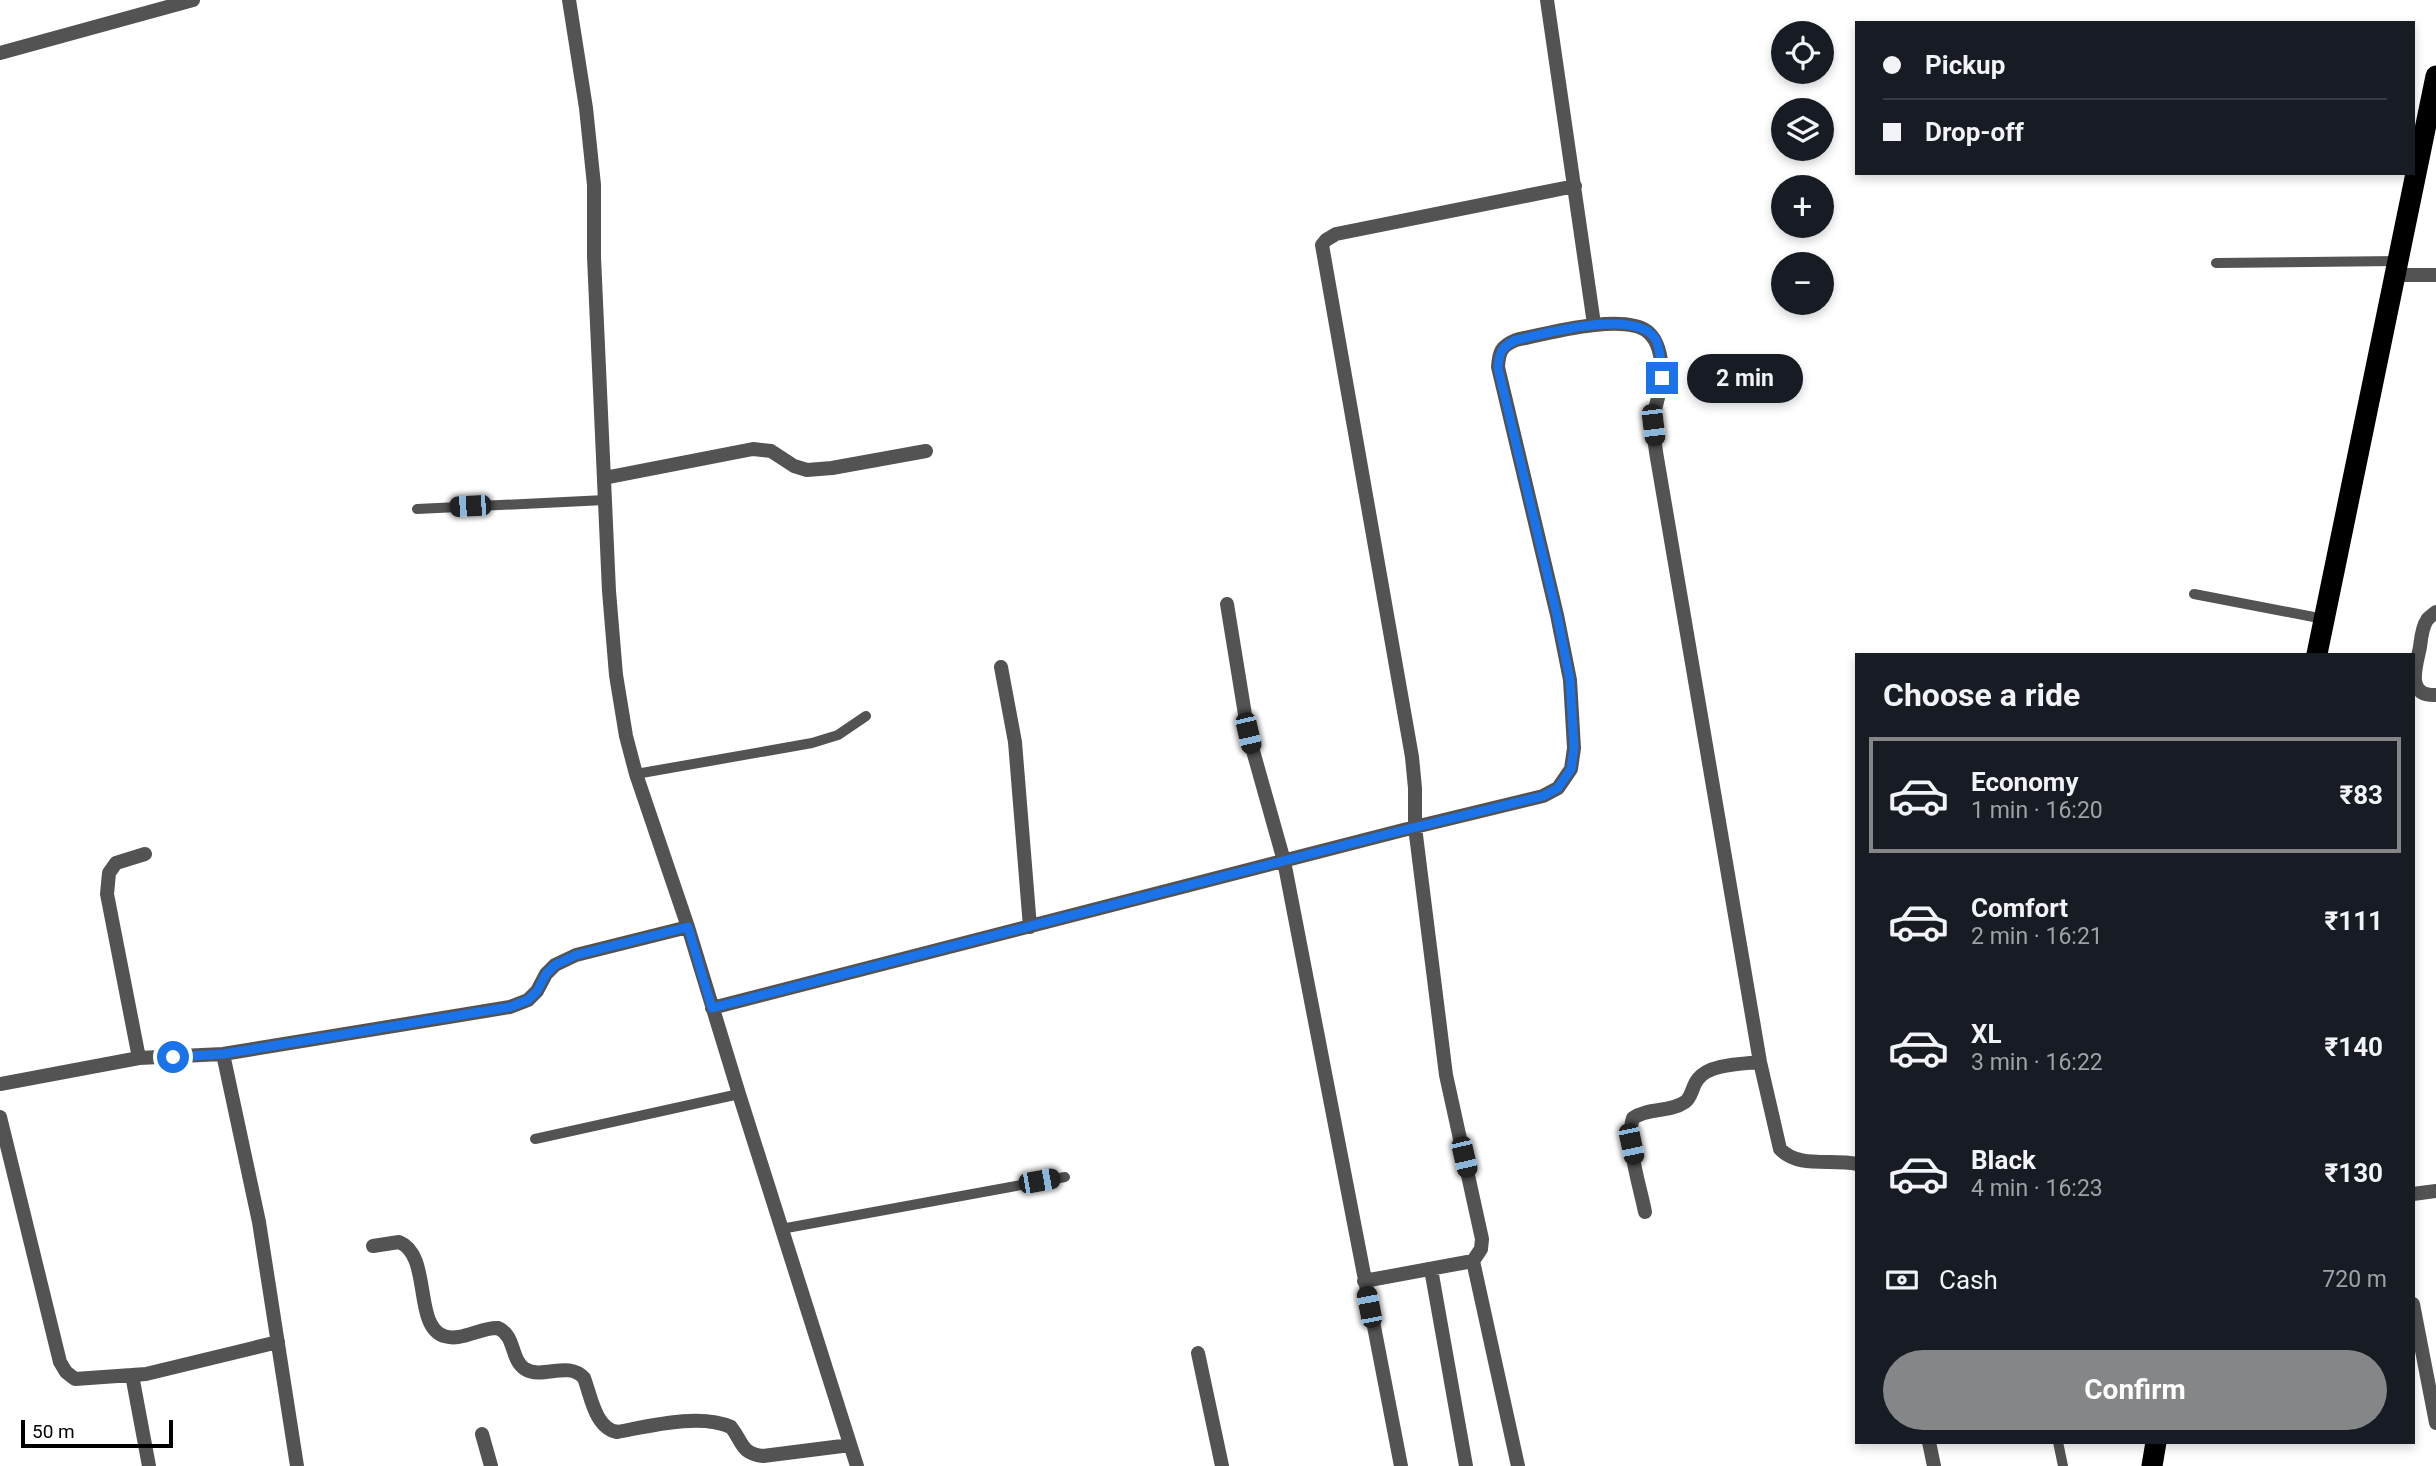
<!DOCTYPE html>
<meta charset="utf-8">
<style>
:root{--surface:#171b24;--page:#242831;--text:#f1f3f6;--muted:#9ea1a6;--line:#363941;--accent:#858687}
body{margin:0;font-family:Roboto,sans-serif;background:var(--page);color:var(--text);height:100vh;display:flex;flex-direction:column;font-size:26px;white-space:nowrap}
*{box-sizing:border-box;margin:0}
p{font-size:23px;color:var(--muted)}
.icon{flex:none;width:38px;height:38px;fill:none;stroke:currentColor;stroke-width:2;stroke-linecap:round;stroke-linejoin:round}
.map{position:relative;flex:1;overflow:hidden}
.drawer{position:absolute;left:1855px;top:653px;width:560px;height:791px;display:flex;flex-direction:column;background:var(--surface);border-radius:0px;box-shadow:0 4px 10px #0003}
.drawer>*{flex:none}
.banner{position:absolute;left:1855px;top:21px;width:560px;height:154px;border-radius:0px;box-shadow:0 4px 10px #0003;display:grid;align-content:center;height:154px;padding:0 28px;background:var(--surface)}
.buttons{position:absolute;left:1771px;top:21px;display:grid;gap:14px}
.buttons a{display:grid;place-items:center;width:63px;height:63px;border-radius:50%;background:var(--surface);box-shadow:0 4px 10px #0003;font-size:35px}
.scale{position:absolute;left:21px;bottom:18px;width:152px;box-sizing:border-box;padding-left:7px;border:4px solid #000;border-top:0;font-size:19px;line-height:24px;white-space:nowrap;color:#000;-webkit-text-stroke:5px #fff;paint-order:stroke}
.end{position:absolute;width:32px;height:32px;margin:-16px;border:9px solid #1a73e8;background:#fff;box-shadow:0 0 0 4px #fff}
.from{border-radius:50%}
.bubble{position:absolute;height:49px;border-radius:24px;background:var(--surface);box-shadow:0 4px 10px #0003;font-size:23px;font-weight:700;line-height:49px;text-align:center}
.car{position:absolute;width:21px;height:42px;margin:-21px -10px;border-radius:9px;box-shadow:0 0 5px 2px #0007;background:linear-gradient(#222 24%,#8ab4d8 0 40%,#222 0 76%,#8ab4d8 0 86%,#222 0)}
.banner b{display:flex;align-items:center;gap:24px;height:66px;font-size:26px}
.banner b+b{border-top:2px solid var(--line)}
.banner i{width:18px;height:18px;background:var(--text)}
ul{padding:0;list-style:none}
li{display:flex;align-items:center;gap:21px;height:116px;margin:0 14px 10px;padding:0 14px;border:4px solid transparent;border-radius:0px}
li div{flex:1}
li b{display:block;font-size:26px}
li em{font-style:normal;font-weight:700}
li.current{border-color:var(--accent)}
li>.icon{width:63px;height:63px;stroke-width:1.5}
h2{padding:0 28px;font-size:32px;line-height:84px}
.pay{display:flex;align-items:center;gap:18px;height:77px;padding:0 28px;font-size:26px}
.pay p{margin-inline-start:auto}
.action{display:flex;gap:14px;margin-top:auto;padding:14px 28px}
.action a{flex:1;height:80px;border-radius:42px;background:var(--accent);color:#fff;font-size:28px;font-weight:700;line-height:80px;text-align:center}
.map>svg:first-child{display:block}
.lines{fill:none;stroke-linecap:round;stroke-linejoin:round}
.lane{stroke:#535353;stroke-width:10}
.street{stroke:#535353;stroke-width:14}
.highway{stroke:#000;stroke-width:21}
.route{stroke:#1a73e8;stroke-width:9}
</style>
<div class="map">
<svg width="2436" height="1466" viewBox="0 0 2436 1466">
<rect width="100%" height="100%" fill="#fff"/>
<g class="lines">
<path class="lane" d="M 2216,263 L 2398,261
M 417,509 L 605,500
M 2194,594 L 2324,619
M 636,774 L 812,743 L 838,735 L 866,716
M 535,1139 L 739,1094
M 781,1229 L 1065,1177
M 2058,1442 L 2063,1466"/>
<path class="street" d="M 569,0 L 586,108 L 594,185 L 594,257 L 609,591 L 616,675 L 626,736 L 636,774 L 688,927 L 739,1094 L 857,1466
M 1547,0 L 1594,324
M 0,53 L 193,0
M 2395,275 L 2436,275
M 604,478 L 753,449 L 771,451 L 794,466 L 807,470 L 832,468 L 926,451
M 1227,604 L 1248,733 L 1284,861 L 1401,1466
M 2436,612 C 2434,614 2428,618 2427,620 C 2422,627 2421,639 2420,647 C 2416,667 2405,696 2436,695
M 1001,667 L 1015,742 L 1030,927
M 712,1008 L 1415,827 L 1543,796 L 1558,788 L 1571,769 L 1574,748 L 1570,680 L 1557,615 L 1498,367 C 1499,352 1501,346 1516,340 C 1545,334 1624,312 1648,332 C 1660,342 1662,362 1662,377 C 1661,393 1653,409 1653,425 C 1653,433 1655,443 1656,452 L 1760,1062 L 1780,1149 C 1799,1169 1832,1158 1857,1164
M 223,1054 L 259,1222 L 297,1466
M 139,1058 L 107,894 L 109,873 L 116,863 L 145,854
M 0,1084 L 139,1058 L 223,1054 L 510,1007 L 528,1000 L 537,991 L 546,974 L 555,965 L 576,955 L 688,927
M 0,1117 L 60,1362 L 66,1372 L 75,1379 L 146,1374 L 278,1342
M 2413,1194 L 2436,1191
M 1645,1212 C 1640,1186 1625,1142 1633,1118 C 1649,1107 1669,1113 1685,1102 C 1692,1097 1692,1086 1698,1079 C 1709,1064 1742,1064 1760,1062
M 373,1246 L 399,1242 C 432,1255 413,1326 444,1336 C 461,1342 481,1327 498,1328 C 516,1336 510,1359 525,1369 C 543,1380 568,1360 584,1378 C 591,1396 595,1428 617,1432 C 650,1426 700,1413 731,1427 C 743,1442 740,1453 763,1456 L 850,1445
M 1431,1269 L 1466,1466
M 1364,1281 L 1473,1261
M 2413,1304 L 2436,1423
M 1198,1353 L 1222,1466
M 132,1375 L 149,1466
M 482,1434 L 491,1466
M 1929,1442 L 1934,1466
M 1518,1466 L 1473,1261 L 1481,1249 L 1482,1239 L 1446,1075 L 1415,827 L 1415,788 L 1412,757 L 1322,245 L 1326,240 L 1336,234 L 1575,186"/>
<path class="highway" d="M 2317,654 L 2436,76
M 2152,1466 L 2156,1442"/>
</g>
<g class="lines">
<path class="route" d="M 173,1057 L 223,1054 L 510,1007 L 528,1000 L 537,991 L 546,974 L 555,965 L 576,955 L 688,927 L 712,1008 L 1388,834 L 1543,796 L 1558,788 L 1571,769 L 1574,748 L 1570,680 L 1557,615 L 1498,368 C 1499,352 1502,346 1516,340 C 1545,334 1638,307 1656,340 C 1661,351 1661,366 1662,378"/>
</g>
</svg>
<div class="buttons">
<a><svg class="icon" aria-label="locate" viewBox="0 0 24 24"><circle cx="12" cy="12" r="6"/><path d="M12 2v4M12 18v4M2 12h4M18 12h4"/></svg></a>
<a><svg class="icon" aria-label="layers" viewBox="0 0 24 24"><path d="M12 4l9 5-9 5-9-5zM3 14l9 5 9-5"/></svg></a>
<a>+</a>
<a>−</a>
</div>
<div class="scale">50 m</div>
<i class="end from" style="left:173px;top:1057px"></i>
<i class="end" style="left:1662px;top:378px"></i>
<div class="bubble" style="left:1687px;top:354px;width:116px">2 min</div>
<i class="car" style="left:1653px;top:425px;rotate:173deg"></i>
<i class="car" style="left:470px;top:506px;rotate:267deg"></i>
<i class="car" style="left:1248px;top:733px;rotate:167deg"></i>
<i class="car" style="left:1631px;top:1144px;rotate:168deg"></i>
<i class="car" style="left:1464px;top:1157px;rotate:167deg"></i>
<i class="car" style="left:1039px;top:1181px;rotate:80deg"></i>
<i class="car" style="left:1369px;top:1307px;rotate:349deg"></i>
<div class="banner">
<b><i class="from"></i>Pickup</b>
<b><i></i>Drop-off</b>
</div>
<section class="drawer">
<h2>Choose a ride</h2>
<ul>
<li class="current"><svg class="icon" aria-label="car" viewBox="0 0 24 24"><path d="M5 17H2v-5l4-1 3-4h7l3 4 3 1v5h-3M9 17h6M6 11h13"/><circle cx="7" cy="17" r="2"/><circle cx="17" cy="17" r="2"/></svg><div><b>Economy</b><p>1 min · 16:20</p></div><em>₹83</em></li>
<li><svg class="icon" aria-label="car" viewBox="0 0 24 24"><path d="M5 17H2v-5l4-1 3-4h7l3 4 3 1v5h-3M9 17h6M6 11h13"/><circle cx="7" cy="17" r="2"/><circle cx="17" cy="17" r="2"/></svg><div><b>Comfort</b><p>2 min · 16:21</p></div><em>₹111</em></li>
<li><svg class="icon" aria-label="car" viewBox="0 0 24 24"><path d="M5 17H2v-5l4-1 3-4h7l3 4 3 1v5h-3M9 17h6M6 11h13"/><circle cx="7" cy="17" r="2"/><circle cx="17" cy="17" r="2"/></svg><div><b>XL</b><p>3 min · 16:22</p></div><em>₹140</em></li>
<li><svg class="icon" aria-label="car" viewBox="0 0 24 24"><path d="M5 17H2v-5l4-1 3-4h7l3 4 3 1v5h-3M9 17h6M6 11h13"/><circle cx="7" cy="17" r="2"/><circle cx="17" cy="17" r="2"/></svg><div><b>Black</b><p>4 min · 16:23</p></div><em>₹130</em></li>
</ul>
<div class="pay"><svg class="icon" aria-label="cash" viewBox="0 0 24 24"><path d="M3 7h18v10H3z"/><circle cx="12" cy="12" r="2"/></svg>Cash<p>720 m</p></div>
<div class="action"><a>Confirm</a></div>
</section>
</div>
